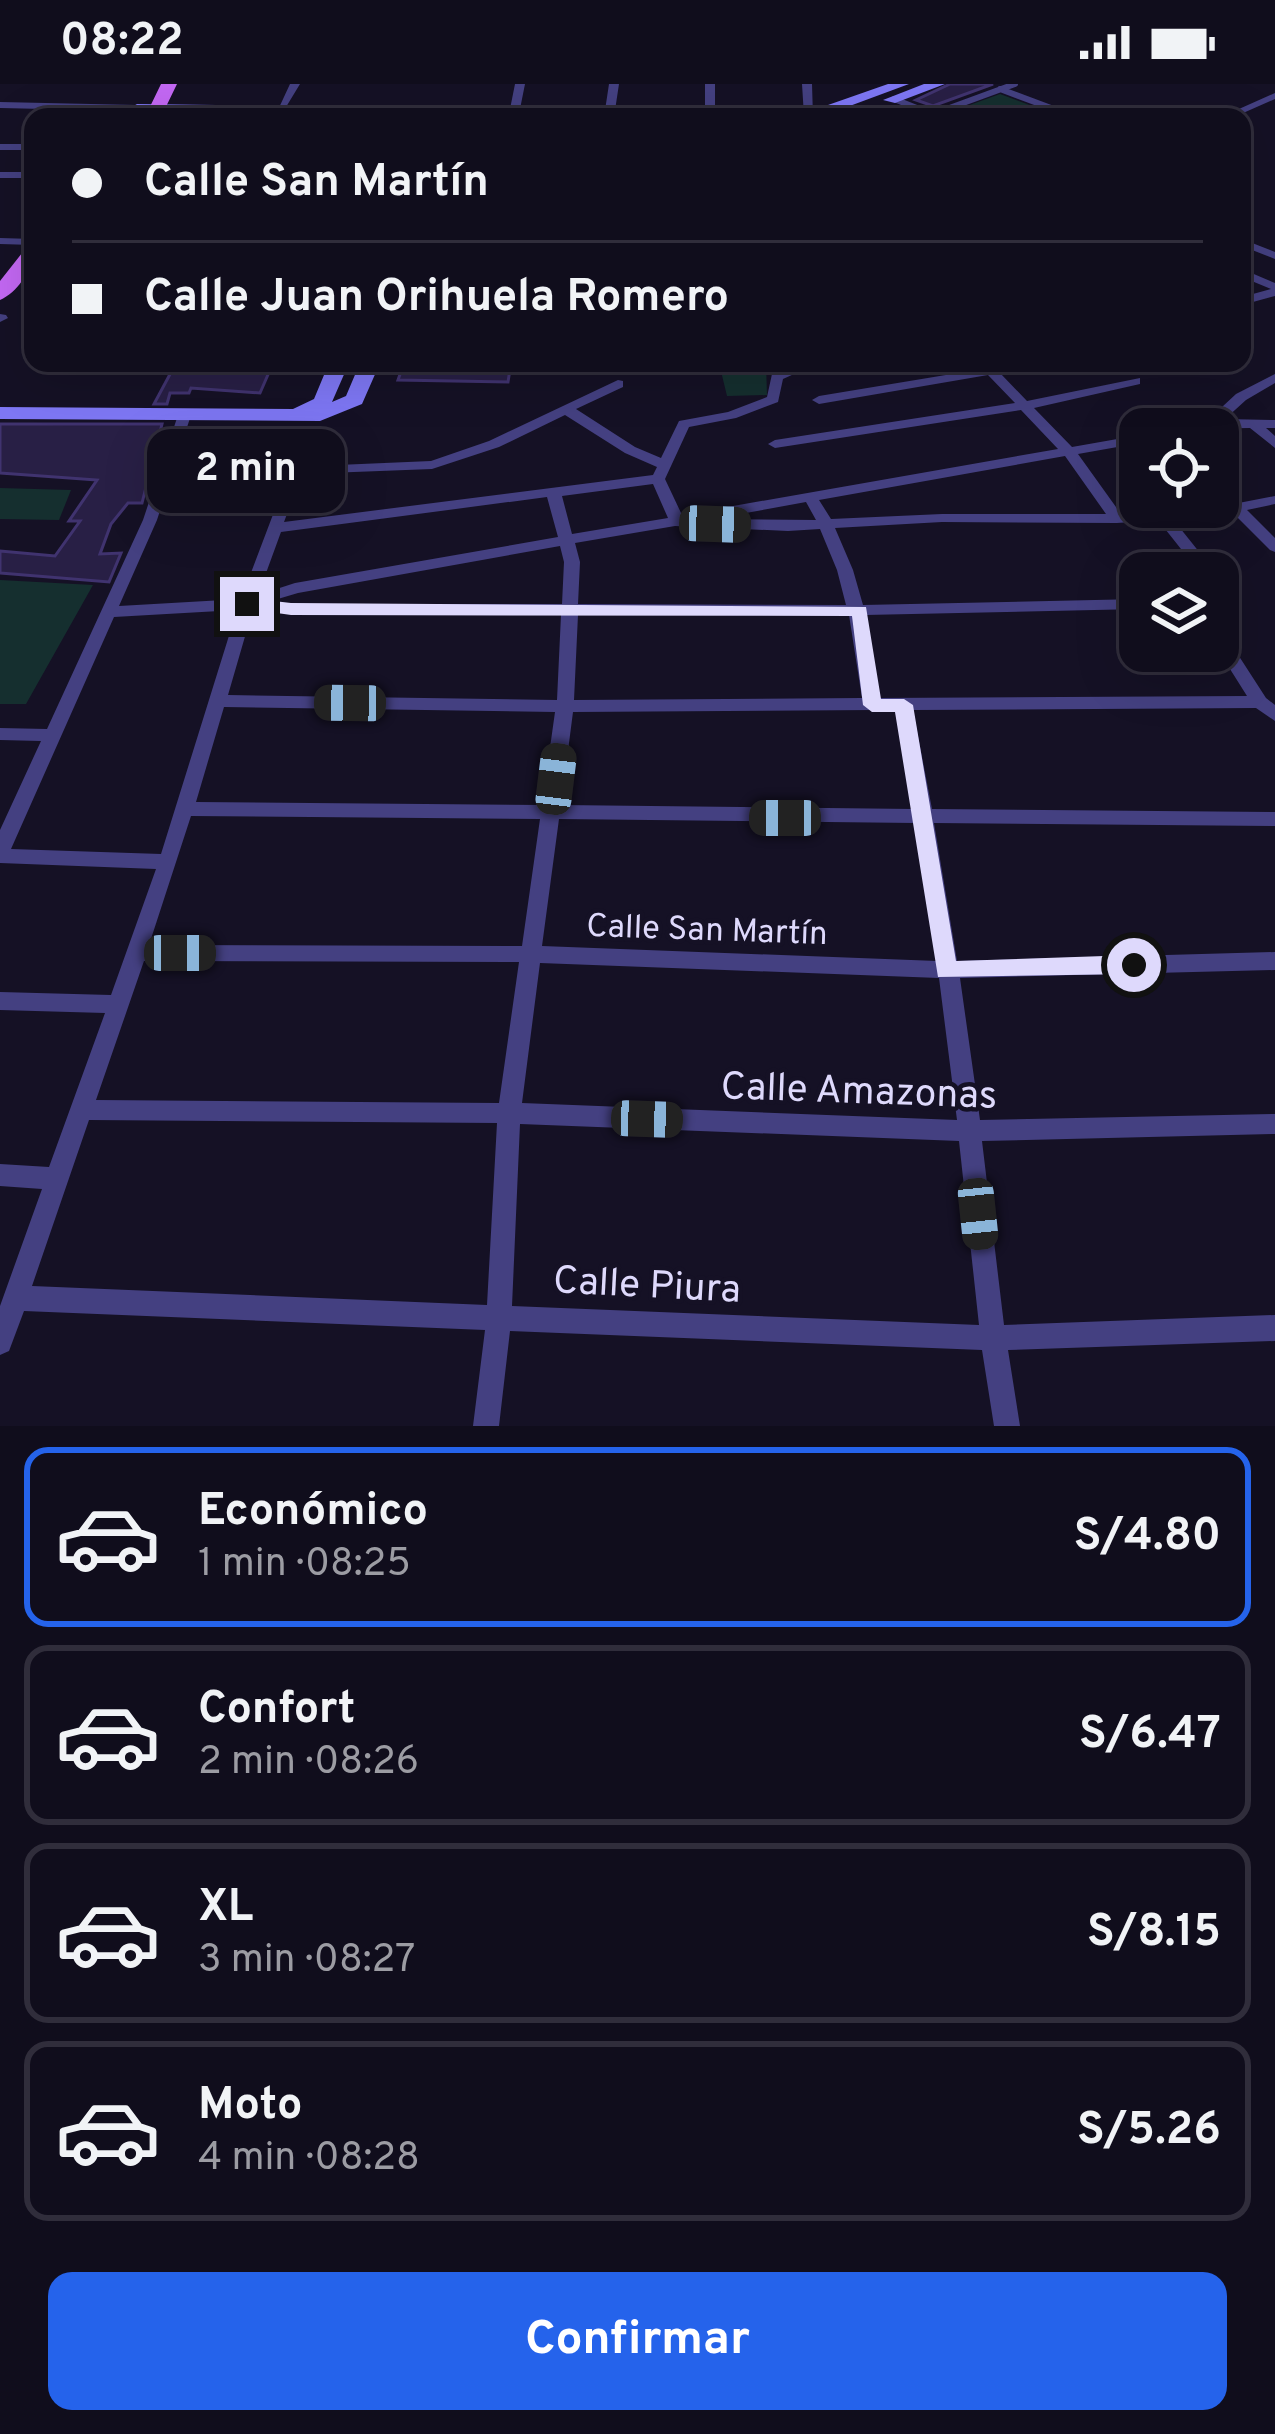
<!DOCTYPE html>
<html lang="es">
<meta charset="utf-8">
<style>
:root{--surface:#100d1c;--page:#191625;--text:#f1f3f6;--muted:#9c9ca3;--line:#302d3b;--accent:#2563eb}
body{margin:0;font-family:Overpass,sans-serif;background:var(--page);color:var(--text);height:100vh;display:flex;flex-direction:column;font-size:45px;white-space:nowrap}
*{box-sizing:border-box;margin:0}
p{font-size:39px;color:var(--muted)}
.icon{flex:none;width:66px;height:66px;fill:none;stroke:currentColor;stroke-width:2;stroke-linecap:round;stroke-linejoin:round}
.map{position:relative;height:1342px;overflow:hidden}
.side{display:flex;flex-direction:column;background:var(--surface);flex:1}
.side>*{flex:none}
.guide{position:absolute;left:24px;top:24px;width:1227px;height:264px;border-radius:24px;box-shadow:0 12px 48px #0002,0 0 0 3px var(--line);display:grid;align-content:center;height:264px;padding:0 48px;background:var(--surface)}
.buttons{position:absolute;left:1119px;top:324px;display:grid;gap:24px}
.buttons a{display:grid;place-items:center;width:120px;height:120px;border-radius:24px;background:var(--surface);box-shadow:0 12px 48px #0002,0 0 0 3px var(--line);font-size:60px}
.end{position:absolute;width:54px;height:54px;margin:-27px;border:15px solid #ded9fc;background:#111;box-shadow:0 0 0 6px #111}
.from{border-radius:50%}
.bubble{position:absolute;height:84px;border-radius:24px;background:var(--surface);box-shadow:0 12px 48px #0002,0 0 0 3px var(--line);font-size:39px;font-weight:700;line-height:84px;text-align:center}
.car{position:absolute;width:36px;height:72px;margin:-36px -18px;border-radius:15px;box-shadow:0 0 9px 3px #0007;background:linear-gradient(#222 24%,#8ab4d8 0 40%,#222 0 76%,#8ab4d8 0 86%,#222 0)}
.guide b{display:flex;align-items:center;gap:42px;height:114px;font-size:45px}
.guide b+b{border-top:3px solid var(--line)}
.guide i{width:30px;height:30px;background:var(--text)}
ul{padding:21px 0 0;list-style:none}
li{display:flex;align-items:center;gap:36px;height:180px;margin:0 24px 18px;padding:0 24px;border:6px solid var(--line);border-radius:24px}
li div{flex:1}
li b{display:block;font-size:45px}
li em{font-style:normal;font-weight:700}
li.selected{border-color:var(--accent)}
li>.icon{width:108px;height:108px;stroke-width:1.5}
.cta{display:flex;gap:24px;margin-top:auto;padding:24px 48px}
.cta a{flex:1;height:138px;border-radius:24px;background:var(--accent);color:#fff;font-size:48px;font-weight:700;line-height:138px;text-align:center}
.status{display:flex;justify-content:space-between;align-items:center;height:84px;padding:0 60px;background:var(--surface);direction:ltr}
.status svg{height:33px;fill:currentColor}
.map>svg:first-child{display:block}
.green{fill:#152f2f}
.building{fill:#281f45;stroke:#40336f;stroke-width:3}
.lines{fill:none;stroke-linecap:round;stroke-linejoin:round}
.lane{stroke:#444081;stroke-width:6}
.street{fill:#444081;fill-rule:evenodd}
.secondary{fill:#7e77f4;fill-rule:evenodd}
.primary{fill:#c368f3;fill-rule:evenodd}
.route{fill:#ded9fc}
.labels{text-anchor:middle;stroke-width:9;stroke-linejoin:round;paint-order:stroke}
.street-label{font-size:33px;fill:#ded9fc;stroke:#151125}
.near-street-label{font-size:39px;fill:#ded9fc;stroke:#151125}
</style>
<div class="status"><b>08:22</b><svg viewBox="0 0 49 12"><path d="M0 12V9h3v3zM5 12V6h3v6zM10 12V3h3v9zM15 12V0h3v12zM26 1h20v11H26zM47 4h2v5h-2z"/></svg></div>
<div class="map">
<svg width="1275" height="1342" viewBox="0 0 1275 1342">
<rect width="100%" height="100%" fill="#151125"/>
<path class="green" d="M 1000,10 L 1062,33 L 937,33 Z
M 719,279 L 766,279 L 767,311 L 727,312 Z
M 0,404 L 71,406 L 59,436 L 0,435 Z
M 0,496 L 93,501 L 26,620 L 0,620 Z"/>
<path class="building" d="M 950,0 L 993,0 L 933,22 L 916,16 Z
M 176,279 L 273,279 L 260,309 L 191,304 L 189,309 L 170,309 L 167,320 L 154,320 Z
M 404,279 L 446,280 L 511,279 L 508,298 L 398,296 Z
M 0,340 L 162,340 L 142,419 L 128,419 L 111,440 L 100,470 L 121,469 L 109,498 L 0,489 L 0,467 L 55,472 L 80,437 L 69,437 L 97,396 L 0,389 Z"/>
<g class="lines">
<path class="lane" d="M 1000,5 L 1075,33
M 894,15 L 932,30
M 925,33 L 1015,0"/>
<path class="street" d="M 290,0 L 300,0 L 283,28 L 277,28 Z
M 515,0 L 525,0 L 519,30 L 514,33 L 509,30 Z
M 609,0 L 619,0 L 614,33 L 604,33 Z
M 705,0 L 715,0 L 715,33 L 705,33 Z
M 802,0 L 812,0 L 813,33 L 804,32 Z
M 1275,9 L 1275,15 L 1234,33 L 1221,33 Z
M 0,18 L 137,21 L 142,24 L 137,27 L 0,24 Z
M 0,60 L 33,60 L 33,66 L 0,66 Z
M 0,88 L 33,88 L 33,94 L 0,94 Z
M 0,154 L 33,155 L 33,161 L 0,160 Z
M 1242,155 L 1275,168 L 1275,175 L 1242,162 Z
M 1242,185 L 1275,199 L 1275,212 L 1242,221 L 1242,213 L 1271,205 L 1242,193 Z
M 0,230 L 6,231 L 8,234 L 0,238 Z
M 819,279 L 860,279 L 854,283 L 794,290 L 783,295 L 778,318 L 736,334 L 689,343 L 665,395 L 682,431 L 1058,365 L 1021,326 L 775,364 L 768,360 L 775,356 L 1015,319 L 988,291 L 819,320 L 812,316 L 819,312 L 982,285 L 982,280 L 987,279 L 994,283 L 1045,279 L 1039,283 L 1000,289 L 1027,317 L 1140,294 L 1140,300 L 1034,324 L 1072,363 L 1140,351 L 1140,359 L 1078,370 L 1121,430 L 1218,423 L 1275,412 L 1275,420 L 1247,426 L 1275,454 L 1275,468 L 1270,466 L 1233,429 L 1172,434 L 1216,489 L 1200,489 L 1158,436 L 1117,439 L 942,438 L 835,444 L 853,486 L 863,521 L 1140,515 L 1140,525 L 865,531 L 880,614 L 1247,612 L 1218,566 L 1218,548 L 1224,549 L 1266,614 L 1275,621 L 1275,637 L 1256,624 L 913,626 L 932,725 L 1275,728 L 1275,742 L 934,739 L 957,877 L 1275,868 L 1275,886 L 960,894 L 980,1036 L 1275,1030 L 1275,1050 L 982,1057 L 1004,1241 L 1275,1231 L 1275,1257 L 1008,1266 L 1020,1342 L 994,1342 L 982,1266 L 510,1247 L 499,1342 L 473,1342 L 485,1246 L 24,1227 L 9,1267 L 0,1271 L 0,1222 L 42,1105 L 0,1102 L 0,1080 L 49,1083 L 105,929 L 0,926 L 0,908 L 111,911 L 156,785 L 0,779 L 0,746 L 41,657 L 0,656 L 0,644 L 47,645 L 143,436 L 179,328 L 189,328 L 191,331 L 157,436 L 119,522 L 241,515 L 291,383 L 431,377 L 489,357 L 618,296 L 623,297 L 623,303 L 576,325 L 635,363 L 661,374 L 679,337 L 728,328 L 767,313 L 772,290 L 791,282 ZM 565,331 L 625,369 L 657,383 L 653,391 L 284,438 L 302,390 L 432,385 L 499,363 ZM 1065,372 L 1106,430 L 942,430 L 831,435 L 819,416 ZM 653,400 L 668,434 L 572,450 L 562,412 ZM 547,413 L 558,453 L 295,499 L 258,511 L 281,448 ZM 806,418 L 816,436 L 713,435 ZM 675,442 L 788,447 L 820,445 L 837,486 L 846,521 L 578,520 L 580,478 L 575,459 ZM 560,462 L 564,478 L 562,520 L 291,520 L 271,517 L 298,509 ZM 253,525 L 291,530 L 561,531 L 557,616 L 228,611 ZM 237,526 L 161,770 L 11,765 L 114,533 ZM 578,531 L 849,531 L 862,614 L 574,616 ZM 224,623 L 555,628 L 542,721 L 196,718 ZM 875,626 L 895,626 L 913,725 L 561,721 L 573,628 ZM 191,732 L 540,735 L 522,862 L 149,861 ZM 559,735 L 915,739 L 937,877 L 542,862 ZM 144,877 L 519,878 L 499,1019 L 96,1016 ZM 540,879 L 939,894 L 957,1036 L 522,1019 ZM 89,1036 L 497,1039 L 487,1221 L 32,1202 ZM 520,1040 L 959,1057 L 979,1241 L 512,1222 Z
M 1275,290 L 1275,299 L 1246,316 L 1225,335 L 1275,336 L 1275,344 L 1266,344 L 1275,352 L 1275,364 L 1250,344 L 1179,345 L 1208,336 L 1236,310 Z"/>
<path class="secondary" d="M 888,0 L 909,0 L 820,33 L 137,28 L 130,24 L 137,20 L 808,28 Z
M 924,0 L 945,0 L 895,19 L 883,16 Z
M 329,279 L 349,279 L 332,318 L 346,312 L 360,279 L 380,279 L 362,320 L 320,337 L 0,335 L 0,323 L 293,325 L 314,315 Z"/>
<path class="primary" d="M 161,0 L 177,0 L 161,33 L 145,33 Z
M 33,162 C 33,184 20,207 0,216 L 0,197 L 26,164 Z"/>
</g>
<path class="route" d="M 247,514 L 291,519 L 866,523 L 881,615 L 904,615 L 913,621 L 956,877 L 1134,871 L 1145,881 L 1134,890 L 938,893 L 895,628 L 872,628 L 863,621 L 852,532 L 291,531 L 241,524 L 238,520 Z"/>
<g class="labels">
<g class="street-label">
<text transform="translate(707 844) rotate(2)" y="12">Calle San Martín</text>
</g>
<g class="near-street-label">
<text transform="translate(859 1005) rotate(2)" y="14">Calle Amazonas</text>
<text transform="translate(647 1199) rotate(3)" y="14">Calle Piura</text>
</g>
</g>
</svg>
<div class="buttons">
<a><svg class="icon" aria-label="locate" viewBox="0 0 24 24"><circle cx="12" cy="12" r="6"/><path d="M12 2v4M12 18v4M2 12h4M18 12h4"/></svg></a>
<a><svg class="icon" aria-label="layers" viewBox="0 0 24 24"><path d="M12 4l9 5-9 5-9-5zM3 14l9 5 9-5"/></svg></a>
</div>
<i class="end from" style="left:1134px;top:881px"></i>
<i class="end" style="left:247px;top:520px"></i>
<div class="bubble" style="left:147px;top:345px;width:198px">2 min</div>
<i class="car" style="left:715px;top:440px;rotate:92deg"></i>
<i class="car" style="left:350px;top:619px;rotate:271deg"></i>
<i class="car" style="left:556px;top:695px;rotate:7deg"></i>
<i class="car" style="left:785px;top:734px;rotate:270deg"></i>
<i class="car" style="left:180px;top:869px;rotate:90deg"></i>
<i class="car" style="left:647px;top:1035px;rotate:92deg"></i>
<i class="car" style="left:978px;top:1130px;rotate:174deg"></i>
<div class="guide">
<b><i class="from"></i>Calle San Martín</b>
<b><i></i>Calle Juan Orihuela Romero</b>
</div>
</div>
<section class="side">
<ul>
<li class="selected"><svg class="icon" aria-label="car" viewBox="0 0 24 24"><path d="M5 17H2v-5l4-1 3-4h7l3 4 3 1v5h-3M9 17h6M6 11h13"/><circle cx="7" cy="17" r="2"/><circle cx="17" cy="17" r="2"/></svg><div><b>Económico</b><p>1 min · 08:25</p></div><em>S/4.80</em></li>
<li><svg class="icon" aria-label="car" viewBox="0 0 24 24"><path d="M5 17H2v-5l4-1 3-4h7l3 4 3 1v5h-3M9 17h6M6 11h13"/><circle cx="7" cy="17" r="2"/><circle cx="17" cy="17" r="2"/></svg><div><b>Confort</b><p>2 min · 08:26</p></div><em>S/6.47</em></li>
<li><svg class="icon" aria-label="car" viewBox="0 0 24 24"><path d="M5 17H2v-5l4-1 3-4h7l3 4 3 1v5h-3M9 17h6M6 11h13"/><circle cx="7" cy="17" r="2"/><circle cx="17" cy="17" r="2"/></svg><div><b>XL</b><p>3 min · 08:27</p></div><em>S/8.15</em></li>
<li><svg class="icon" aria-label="car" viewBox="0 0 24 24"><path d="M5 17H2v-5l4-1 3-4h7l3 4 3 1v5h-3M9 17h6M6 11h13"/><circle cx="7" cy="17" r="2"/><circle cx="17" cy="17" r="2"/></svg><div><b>Moto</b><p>4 min · 08:28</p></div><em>S/5.26</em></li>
</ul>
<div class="cta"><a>Confirmar</a></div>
</section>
